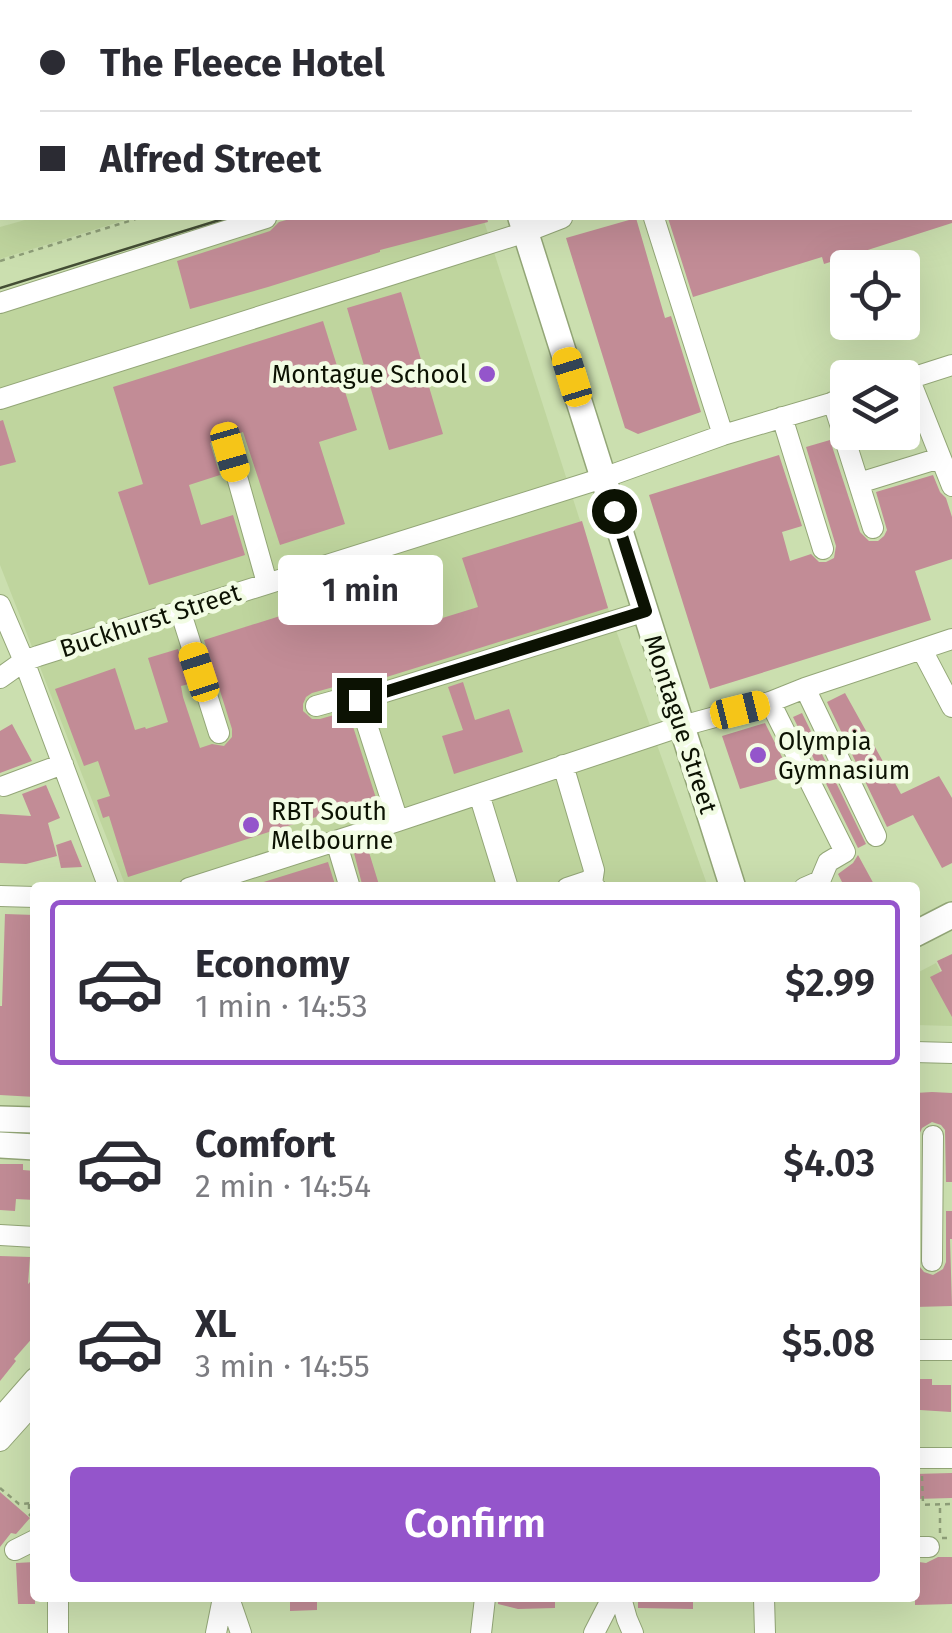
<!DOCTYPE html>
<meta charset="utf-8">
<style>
:root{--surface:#fff;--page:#f2f2f3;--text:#2b2b33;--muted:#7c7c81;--line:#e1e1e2;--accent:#9455cb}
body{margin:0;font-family:"Fira Sans",sans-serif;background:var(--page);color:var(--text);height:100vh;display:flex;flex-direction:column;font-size:38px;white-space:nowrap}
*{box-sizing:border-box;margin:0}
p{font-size:32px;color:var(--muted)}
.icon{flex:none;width:55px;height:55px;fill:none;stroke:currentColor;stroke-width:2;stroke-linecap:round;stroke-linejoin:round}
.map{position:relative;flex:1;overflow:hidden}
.side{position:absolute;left:30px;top:882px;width:890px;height:720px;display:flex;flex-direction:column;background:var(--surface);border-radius:10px;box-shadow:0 10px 40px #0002}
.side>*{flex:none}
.guide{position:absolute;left:0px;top:0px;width:952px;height:220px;box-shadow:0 10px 40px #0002;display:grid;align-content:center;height:220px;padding:0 40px;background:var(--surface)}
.tools{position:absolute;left:830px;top:250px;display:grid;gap:20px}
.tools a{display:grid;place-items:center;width:90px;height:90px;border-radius:10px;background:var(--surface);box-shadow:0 10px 40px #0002;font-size:50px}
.end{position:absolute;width:45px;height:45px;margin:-22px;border:12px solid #0c1203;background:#fff;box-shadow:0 0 0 5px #fff}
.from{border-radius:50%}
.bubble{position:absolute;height:70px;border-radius:10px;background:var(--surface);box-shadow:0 10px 40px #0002;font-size:32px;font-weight:600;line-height:70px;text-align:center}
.car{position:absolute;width:30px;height:60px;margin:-30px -15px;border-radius:12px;box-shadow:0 0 8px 2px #0007;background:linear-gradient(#f5c518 24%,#345 0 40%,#f5c518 0 76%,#345 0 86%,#f5c518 0)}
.guide b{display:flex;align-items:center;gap:35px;height:95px;font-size:38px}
.guide b+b{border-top:2px solid var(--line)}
.guide i{width:25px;height:25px;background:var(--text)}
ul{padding:18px 0 0;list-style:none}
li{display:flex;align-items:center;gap:30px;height:165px;margin:0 20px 15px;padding:0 20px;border:5px solid transparent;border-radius:10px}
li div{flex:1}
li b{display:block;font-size:38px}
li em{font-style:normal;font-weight:600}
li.active{border-color:var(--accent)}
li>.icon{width:90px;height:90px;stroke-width:1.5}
.primary-button{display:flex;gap:20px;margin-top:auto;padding:20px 40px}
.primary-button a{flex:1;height:115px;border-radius:10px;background:var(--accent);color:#fff;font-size:40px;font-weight:600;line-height:115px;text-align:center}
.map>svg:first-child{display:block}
.built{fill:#bfd59e}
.building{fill:#c28c96}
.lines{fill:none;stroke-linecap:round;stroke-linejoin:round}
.minor-casing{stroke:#93a677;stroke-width:22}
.major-casing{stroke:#93a677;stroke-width:28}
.path{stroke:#8e9e78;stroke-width:2.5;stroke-dasharray:5 5;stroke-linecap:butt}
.minor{stroke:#fff;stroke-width:20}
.major{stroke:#fff;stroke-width:25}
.tram{stroke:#444e35;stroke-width:2.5}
.route{stroke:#0c1203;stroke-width:12}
.poi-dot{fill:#9455cb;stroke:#f2fce4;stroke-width:4}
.labels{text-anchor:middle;stroke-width:9;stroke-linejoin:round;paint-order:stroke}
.poi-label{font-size:25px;fill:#0c1203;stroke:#f2fce4;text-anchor:start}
.street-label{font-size:25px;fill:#0c1203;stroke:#f2fce4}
</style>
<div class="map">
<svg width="952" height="1633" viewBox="0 0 952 1633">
<rect width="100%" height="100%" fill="#cbdfaf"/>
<path class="built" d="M 690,0 L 952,0 L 941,2 L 683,2 Z
M 32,218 L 132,218 L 0,259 L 0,227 Z
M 292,218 L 483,218 L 608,608 L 708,887 L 126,887 L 0,565 L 0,308 Z
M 936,963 L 952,993 L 952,1026 L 915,1025 L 915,974 Z"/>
<path class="building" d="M 294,218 L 487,218 L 488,222 L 380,250 L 380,252 L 268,287 L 190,309 L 177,261 L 270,231 L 279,222 Z
M 636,218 L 665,318 L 671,316 L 701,412 L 638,434 L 625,428 L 566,238 Z
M 668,218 L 952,218 L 952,223 L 824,264 L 822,257 L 693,297 Z
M 401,292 L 443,434 L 389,450 L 347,308 Z
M 323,321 L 357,430 L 319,442 L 345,524 L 280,545 L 243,432 L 210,443 L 220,475 L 189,485 L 201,525 L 233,515 L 245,555 L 149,585 L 118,492 L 143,484 L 113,387 Z
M 3,420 L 16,462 L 0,466 L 0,421 Z
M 830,440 L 860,532 L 869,541 L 878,541 L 884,536 L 887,530 L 876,492 L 933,475 L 940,492 L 946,498 L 952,517 L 952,559 L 915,571 L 931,620 L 710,689 L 649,495 L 779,455 L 802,526 L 782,532 L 790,561 L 811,554 L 819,562 L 826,562 L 834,558 L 836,546 L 806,447 Z
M 582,521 L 608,608 L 361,685 L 348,683 L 312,693 L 306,697 L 303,704 L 303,711 L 312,719 L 320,719 L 348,711 L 376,798 L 128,877 L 109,816 L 103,818 L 97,800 L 110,796 L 98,761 L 84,766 L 55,689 L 115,668 L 135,730 L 145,727 L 146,729 L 168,722 L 148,658 L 178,649 L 189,684 L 181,686 L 183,697 L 200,748 L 212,744 L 224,746 L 232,737 L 232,729 L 204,640 L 407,576 L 423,624 L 478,607 L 462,558 Z
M 463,682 L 475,720 L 509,709 L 523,752 L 454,774 L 442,736 L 463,730 L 448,687 Z
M 845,693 L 901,794 L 939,776 L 952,798 L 952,863 L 942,868 L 913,815 L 887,827 L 827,702 Z
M 802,713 L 866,844 L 858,848 L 793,717 Z
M 765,723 L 791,775 L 740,789 L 722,736 Z
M 12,724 L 32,761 L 0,773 L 0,731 Z
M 46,785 L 60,818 L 48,823 L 57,856 L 26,864 L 0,863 L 0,814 L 31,816 L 22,794 Z
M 71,840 L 82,867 L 61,868 L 56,845 Z
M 368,849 L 380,888 L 363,888 L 354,853 Z
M 858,855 L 876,888 L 845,888 L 838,874 L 853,863 Z
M 328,862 L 336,888 L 255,888 L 254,885 Z
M 5,914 L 35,915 L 35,1097 L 0,1095 L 0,1006 L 2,1006 Z
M 952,954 L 952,1017 L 930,977 L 942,971 L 937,961 Z
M 932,1092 L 952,1093 L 952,1182 L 946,1182 L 945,1130 L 941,1125 L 932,1122 L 922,1128 L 919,1135 L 919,1185 L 915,1185 L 915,1093 Z
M 0,1164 L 23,1164 L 23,1170 L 35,1171 L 35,1200 L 16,1199 L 15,1211 L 0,1210 Z
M 946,1211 L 952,1211 L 952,1239 L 950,1239 L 952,1306 L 915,1307 L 915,1215 L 919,1215 L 920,1267 L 924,1272 L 933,1275 L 943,1269 L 946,1262 Z
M 0,1256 L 30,1257 L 28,1284 L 35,1277 L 35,1335 L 14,1359 L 16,1361 L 0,1381 Z
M 920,1379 L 932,1379 L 932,1385 L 951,1385 L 951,1412 L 920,1410 Z
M 952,1473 L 952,1498 L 915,1499 L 915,1474 Z
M 0,1492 L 30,1518 L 16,1534 L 11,1533 L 0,1547 Z
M 938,1557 L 952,1557 L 952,1604 L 915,1605 L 915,1584 L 919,1584 L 919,1562 L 926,1563 Z
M 35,1562 L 35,1604 L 18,1604 L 16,1563 Z
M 290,1598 L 317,1598 L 317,1610 L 290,1611 Z
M 498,1598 L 555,1598 L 555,1608 L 518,1609 L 498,1604 Z
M 638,1598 L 693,1598 L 693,1609 L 638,1608 Z"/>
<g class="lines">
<defs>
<path id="minor" d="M 615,2 L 623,0
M 950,92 L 952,92
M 0,205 L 2,204
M 654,218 L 723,435
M 0,303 L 266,218
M 909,378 L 952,486
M 902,381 L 952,365
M 0,399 L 526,232 L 562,218
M 833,402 L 873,528
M 782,417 L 823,549
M 230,452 L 267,583
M 859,483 L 940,458
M 0,605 L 24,661 L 109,888
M 180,610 L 219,733
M 922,650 L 952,707
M 0,678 L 24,661 L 38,656 L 603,478 L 723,435 L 848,398
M 805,688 L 876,836
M 770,702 L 845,852 L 828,862 L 820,881 L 804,888
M 316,706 L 352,696 L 359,700
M 563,765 L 594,870 L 592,883
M 4,786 L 63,764
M 479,794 L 508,888
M 398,821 L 359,700 L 646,611
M 336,841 L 350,888
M 189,888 L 398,821 L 682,726 L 770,702 L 805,688 L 952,639
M 567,888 L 588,881 L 596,888
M 0,896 L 35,897
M 915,1052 L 952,1053
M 0,1235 L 35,1237
M 932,1261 L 933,1136
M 915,1350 L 952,1350
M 0,1418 L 35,1378
M 0,1441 L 35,1402
M 915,1458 L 952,1458
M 915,1547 L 929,1547
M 15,1550 L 35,1540
M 229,1598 L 241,1633
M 621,1598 L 627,1619 L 633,1633
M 764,1598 L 765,1633
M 58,1633 L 58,1598
M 216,1633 L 223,1598
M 481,1633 L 485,1598
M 594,1633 L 612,1598"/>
<path id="major" d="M 455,0 L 455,2
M 521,218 L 733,888
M 915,934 L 952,915
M 0,1119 L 35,1120
M 0,1145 L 35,1147"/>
</defs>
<use href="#minor" class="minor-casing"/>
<use href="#major" class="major-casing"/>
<path class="path" d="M 950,6 L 952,5
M 0,261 L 139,218
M 922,1476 L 923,1504
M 0,1488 L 19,1504 L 35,1503
M 29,1504 L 29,1514 L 35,1520
M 915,1505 L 952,1504
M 940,1533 L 940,1504
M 942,1538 L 952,1538"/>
<use href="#minor" class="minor"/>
<use href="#major" class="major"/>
<path class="tram" d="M 950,26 L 952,25
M 0,288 L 226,218"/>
</g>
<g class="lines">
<path class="route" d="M 359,700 L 646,611 L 614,511"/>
</g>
<g class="poi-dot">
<circle cx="487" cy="374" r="10"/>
<circle cx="758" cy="755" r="10"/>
<circle cx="251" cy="825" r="10"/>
</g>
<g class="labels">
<g class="poi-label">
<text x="467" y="383" text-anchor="end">Montague School</text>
<text x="778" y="750">Olympia<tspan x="778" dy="29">Gymnasium</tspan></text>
<text x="271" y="820">RBT South<tspan x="271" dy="29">Melbourne</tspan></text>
</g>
<g class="street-label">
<text transform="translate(150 620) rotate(-18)" y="9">Buckhurst Street</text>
<text transform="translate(681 724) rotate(72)" y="9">Montague Street</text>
</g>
</g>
</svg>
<div class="tools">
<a><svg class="icon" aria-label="locate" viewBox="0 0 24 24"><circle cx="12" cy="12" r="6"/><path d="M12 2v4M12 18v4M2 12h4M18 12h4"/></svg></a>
<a><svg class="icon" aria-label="layers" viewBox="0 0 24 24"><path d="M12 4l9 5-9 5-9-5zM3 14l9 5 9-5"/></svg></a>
</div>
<i class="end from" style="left:614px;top:511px"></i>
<i class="end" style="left:359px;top:700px"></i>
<div class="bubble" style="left:278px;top:555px;width:165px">1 min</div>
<i class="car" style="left:572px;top:377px;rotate:343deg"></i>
<i class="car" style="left:230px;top:452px;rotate:164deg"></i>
<i class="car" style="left:199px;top:672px;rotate:342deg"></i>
<i class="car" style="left:740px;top:710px;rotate:76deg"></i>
<div class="guide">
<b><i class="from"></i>The Fleece Hotel</b>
<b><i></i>Alfred Street</b>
</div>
<section class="side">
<ul>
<li class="active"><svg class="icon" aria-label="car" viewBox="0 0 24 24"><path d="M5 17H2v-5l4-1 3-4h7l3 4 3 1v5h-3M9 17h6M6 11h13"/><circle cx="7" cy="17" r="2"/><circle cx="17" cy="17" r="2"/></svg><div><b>Economy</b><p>1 min · 14:53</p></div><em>$2.99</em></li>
<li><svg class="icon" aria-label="car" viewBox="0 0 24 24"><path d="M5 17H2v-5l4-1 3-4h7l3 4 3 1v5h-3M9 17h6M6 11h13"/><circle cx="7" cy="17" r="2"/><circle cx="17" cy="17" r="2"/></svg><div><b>Comfort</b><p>2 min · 14:54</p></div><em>$4.03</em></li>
<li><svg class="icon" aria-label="car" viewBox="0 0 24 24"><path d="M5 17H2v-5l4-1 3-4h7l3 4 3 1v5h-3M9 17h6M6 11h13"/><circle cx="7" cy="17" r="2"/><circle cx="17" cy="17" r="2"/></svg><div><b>XL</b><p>3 min · 14:55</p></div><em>$5.08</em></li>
</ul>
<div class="primary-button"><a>Confirm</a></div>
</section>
</div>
